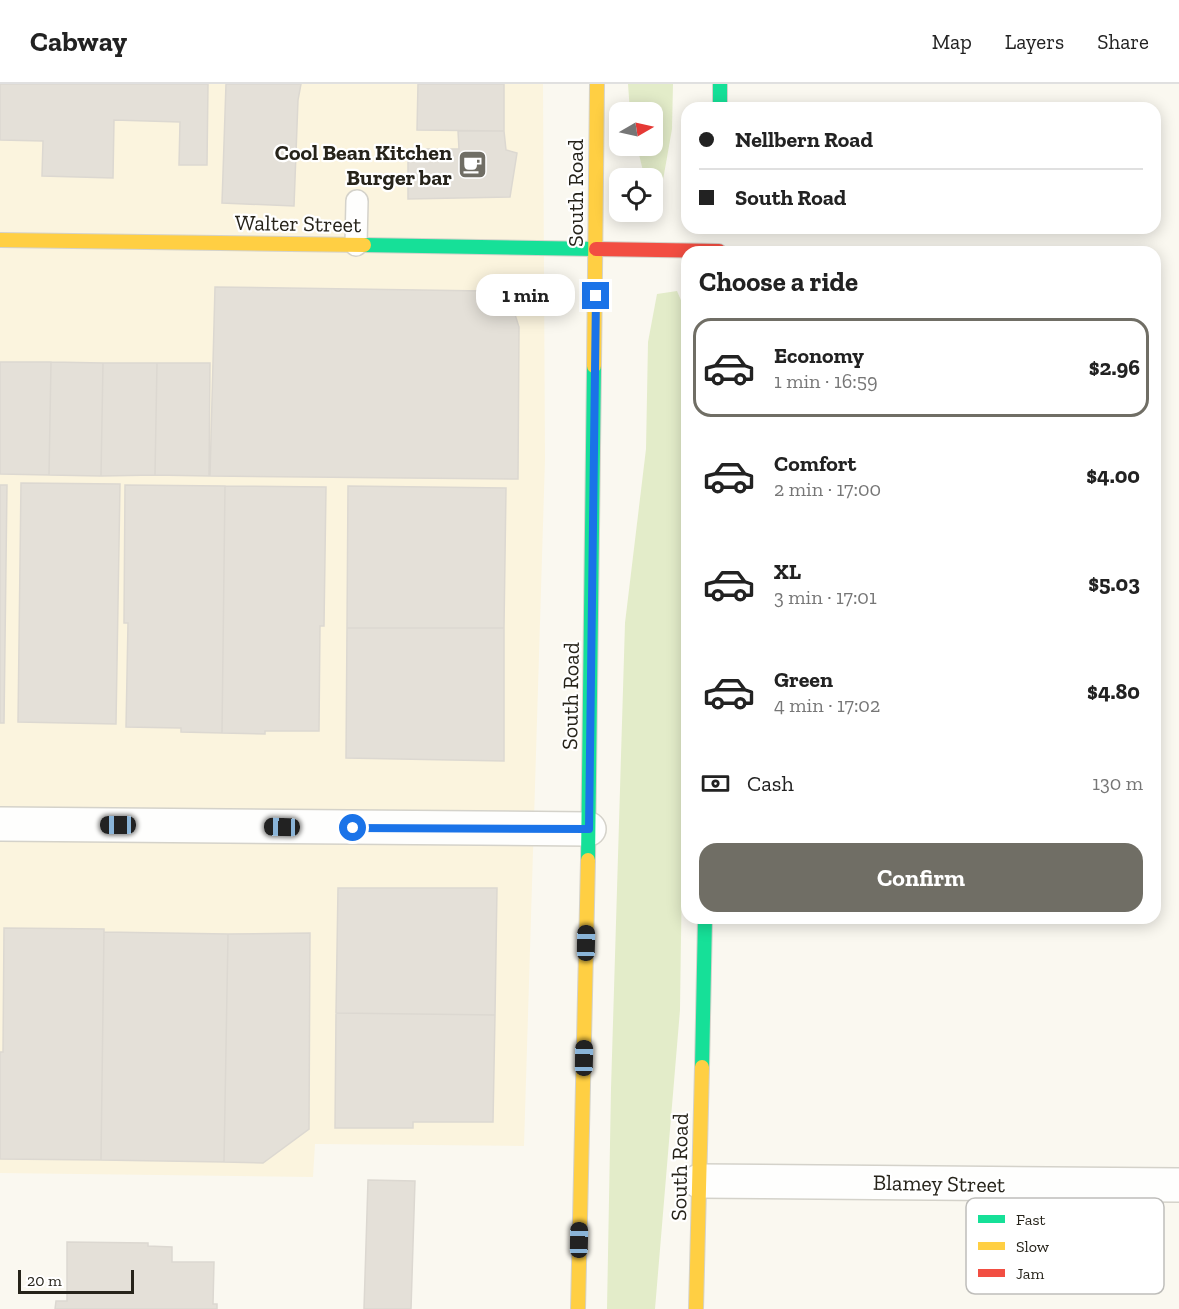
<!DOCTYPE html>
<meta charset="utf-8">
<style>
:root{--surface:#fff;--page:#f2f2f2;--text:#222;--muted:#767676;--line:#e0e0e0;--accent:#706e65}
body{margin:0;font-family:"Zilla Slab",serif;background:var(--page);color:var(--text);height:100vh;display:flex;flex-direction:column;font-size:22px;white-space:nowrap}
*{box-sizing:border-box;margin:0}
p{font-size:20px;color:var(--muted)}
.icon{flex:none;width:33px;height:33px;fill:none;stroke:currentColor;stroke-width:2;stroke-linecap:round;stroke-linejoin:round}
.map{position:relative;flex:1;overflow:hidden}
.drawer{position:absolute;left:681px;top:162px;width:480px;height:678px;display:flex;flex-direction:column;background:var(--surface);border-radius:18px;box-shadow:0 3px 15px #0003}
.drawer>*{flex:none}
.guide{position:absolute;left:681px;top:18px;width:480px;height:132px;border-radius:18px;box-shadow:0 3px 15px #0003;display:grid;align-content:center;height:132px;padding:0 18px;background:var(--surface)}
.needle{width:39px;rotate:81deg}
.buttons{position:absolute;left:609px;top:18px;display:grid;gap:12px}
.buttons a{display:grid;place-items:center;width:54px;height:54px;border-radius:12px;background:var(--surface);box-shadow:0 3px 15px #0003;font-size:30px}
.scale{position:absolute;left:18px;bottom:15px;width:116px;box-sizing:border-box;padding-left:6px;border:3px solid #26231a;border-top:0;font-size:16px;line-height:21px;white-space:nowrap;color:#26231a;-webkit-text-stroke:4px #fff;paint-order:stroke}
.end{position:absolute;width:27px;height:27px;margin:-14px;border:8px solid #1a73e8;background:#fff;box-shadow:0 0 0 3px #fff}
.from{border-radius:50%}
.bubble{position:absolute;height:42px;border-radius:18px;background:var(--surface);box-shadow:0 3px 15px #0003;font-size:20px;font-weight:700;line-height:42px;text-align:center}
.car{position:absolute;width:18px;height:36px;margin:-18px -9px;border-radius:8px;box-shadow:0 0 4px 2px #0007;background:linear-gradient(#222 24%,#8ab4d8 0 40%,#222 0 76%,#8ab4d8 0 86%,#222 0)}
.guide b{display:flex;align-items:center;gap:21px;height:57px;font-size:22px}
.guide b+b{border-top:2px solid var(--line)}
.guide i{width:15px;height:15px;background:var(--text)}
ul{padding:0;list-style:none}
li{display:flex;align-items:center;gap:18px;height:99px;margin:0 12px 9px;padding:0 6px;border:3px solid transparent;border-radius:18px}
li div{flex:1}
li b{display:block;font-size:22px}
li em{font-style:normal;font-weight:700}
li.selected{border-color:var(--accent)}
li>.icon{width:54px;height:54px;stroke-width:1.5}
h2{padding:0 18px;font-size:27px;line-height:72px}
.pay{display:flex;align-items:center;gap:15px;height:66px;padding:0 18px;font-size:22px}
.pay p{margin-inline-start:auto}
.cta{display:flex;gap:12px;margin-top:auto;padding:12px 18px}
.cta a{flex:1;height:69px;border-radius:18px;background:var(--accent);color:#fff;font-size:24px;font-weight:700;line-height:69px;text-align:center}
header{display:flex;align-items:center;gap:36px;box-sizing:border-box;height:84px;padding:0 30px;background:var(--surface);border-bottom:2px solid var(--line)}
header strong{font-size:28px}
nav{display:flex;gap:33px;margin-inline-start:auto;font-size:21px}
.map>svg:first-child{display:block}
.built{fill:#fbf4de}
.green{fill:#e3ecc9}
.building{fill:#e4e0d8;stroke:#dcd8d1;stroke-width:1.5}
.lines{fill:none;stroke-linecap:round;stroke-linejoin:round}
.lane-casing{stroke:#d4d2ca;stroke-width:24}
.street-casing{stroke:#d4d2ca;stroke-width:36}
.fast-casing{stroke:#d4d2ca;stroke-width:16}
.slow-casing{stroke:#d4d2ca;stroke-width:16}
.jam-casing{stroke:#d4d2ca;stroke-width:16}
.lane{stroke:#fefefd;stroke-width:21}
.street{stroke:#fefefd;stroke-width:33}
.fast{stroke:#16e098;stroke-width:14}
.slow{stroke:#ffcf43;stroke-width:14}
.jam{stroke:#f24e42;stroke-width:14}
.route{stroke:#1a73e8;stroke-width:8}
.labels{text-anchor:middle;stroke-width:4.5;stroke-linejoin:round;paint-order:stroke}
.poi-label{font-size:22px;font-weight:bold;fill:#26231a;stroke:#fff;text-anchor:end}
.street-label{font-size:22px;fill:#26231a;stroke:#fff}
.key{fill:#fff;stroke:#bebdba;stroke-width:1.5}
.key-label{font-size:16px;fill:#26231a}
</style>
<header>
<strong>Cabway</strong>
<nav><a>Map</a><a>Layers</a><a>Share</a></nav>
</header>
<div class="map">
<svg width="1179" height="1225" viewBox="0 0 1179 1225">
<rect width="100%" height="100%" fill="#faf8f0"/>
<path class="built" d="M 0,0 L 543,0 L 545,375 L 524,1062 L 315,1060 L 313,1093 L 0,1089 Z"/>
<path class="green" d="M 628,0 L 673,0 L 672,45 L 663,96 L 643,87 L 637,62 L 652,62 L 652,28 L 630,28 Z
M 677,207 L 687,230 L 687,433 L 680,926 L 655,1225 L 607,1225 L 611,1005 L 625,539 L 646,365 L 648,258 L 657,210 Z"/>
<path class="building" d="M 0,0 L 208,0 L 207,81 L 179,81 L 180,38 L 114,36 L 113,94 L 42,92 L 43,57 L 0,56 Z
M 226,0 L 301,0 L 298,16 L 294,122 L 222,119 Z
M 418,0 L 504,0 L 504,47 L 417,46 Z
M 458,47 L 504,47 L 506,66 L 517,69 L 510,113 L 408,115 L 408,65 L 459,65 Z
M 215,203 L 485,207 L 504,214 L 512,221 L 519,243 L 518,395 L 210,392 Z
M 0,278 L 51,278 L 49,391 L 0,390 Z
M 51,278 L 103,279 L 101,392 L 49,391 Z
M 103,279 L 157,279 L 155,391 L 101,392 Z
M 157,279 L 210,279 L 209,392 L 155,391 Z
M 21,399 L 120,400 L 116,640 L 18,638 Z
M 0,401 L 7,401 L 4,639 L 0,639 Z
M 125,401 L 225,402 L 222,649 L 181,648 L 181,644 L 126,643 L 128,539 L 124,539 Z
M 225,402 L 326,403 L 324,542 L 320,542 L 319,647 L 265,647 L 265,650 L 222,649 Z
M 348,402 L 506,404 L 504,544 L 347,544 Z
M 347,544 L 504,544 L 504,677 L 346,674 Z
M 338,804 L 497,804 L 495,931 L 336,929 Z
M 4,844 L 104,845 L 101,1076 L 0,1075 L 0,968 L 3,968 Z
M 104,848 L 228,850 L 224,1078 L 101,1076 Z
M 310,849 L 309,1045 L 263,1079 L 224,1078 L 228,850 Z
M 336,929 L 495,931 L 493,1038 L 413,1038 L 413,1044 L 335,1044 Z
M 368,1096 L 415,1097 L 411,1225 L 364,1225 Z
M 67,1158 L 148,1159 L 148,1162 L 172,1163 L 172,1178 L 214,1178 L 213,1220 L 217,1220 L 217,1225 L 55,1225 L 56,1217 L 67,1217 Z"/>
<g class="lines">
<defs>
<path id="lane" d="M 356,161 L 357,117"/>
<path id="street" d="M 0,740 L 589,745
M 699,1097 L 1179,1101"/>
<path id="fast" d="M 720,0 L 720,24
M 364,161 L 596,165
M 588,776 L 594,282
M 702,983 L 705,834"/>
<path id="slow" d="M 0,156 L 364,161
M 594,282 L 597,0
M 578,1225 L 588,776
M 696,1225 L 702,983"/>
<path id="jam" d="M 596,165 L 719,167"/>
</defs>
<use href="#lane" class="lane-casing"/>
<use href="#street" class="street-casing"/>
<use href="#fast" class="fast-casing"/>
<use href="#slow" class="slow-casing"/>
<use href="#jam" class="jam-casing"/>
<use href="#lane" class="lane"/>
<use href="#street" class="street"/>
<use href="#fast" class="fast"/>
<use href="#slow" class="slow"/>
<use href="#jam" class="jam"/>
</g>
<g class="lines">
<path class="route" d="M 353,744 L 589,745 L 596,212"/>
</g>
<defs>
<symbol id="cafe-square" viewBox="-11 -11 22 22"><rect x="-9" y="-9" width="18" height="18" rx="4" fill="#706e65" stroke="#fff"/><path d="M-5.5-4.5H6V0H3Q3 3.5 0 3.5H-2.5Q-5.5 3.5-5.5 0ZM3-3.2v2h1.7v-2ZM-6 4.5H4V6H-6Z" fill="#fff"/></symbol>
</defs>
<g fill-rule="evenodd">
<use href="#cafe-square" x="456" y="64" width="33" height="33"/>
</g>
<g class="labels">
<g class="poi-label">
<text x="452" y="76">Cool Bean Kitchen<tspan x="452" dy="25">Burger bar</tspan></text>
</g>
<g class="street-label">
<text transform="translate(575 109) rotate(-90)" y="8">South Road</text>
<text transform="translate(298 139) rotate(1)" y="8">Walter Street</text>
<text transform="translate(570 612) rotate(-89)" y="8">South Road</text>
<text transform="translate(679 1083) rotate(-89)" y="8">South Road</text>
<text transform="translate(939 1099) rotate(1)" y="8">Blamey Street</text>
</g>
</g>
<rect x="966" y="1114" width="198" height="96" rx="9" class="key"/>
<rect x="978" y="1131" width="27" height="8" fill="#16e098"/>
<rect x="978" y="1158" width="27" height="8" fill="#ffcf43"/>
<rect x="978" y="1185" width="27" height="8" fill="#f24e42"/>
<g class="key-label">
<text x="1016" y="1141">Fast</text>
<text x="1016" y="1168">Slow</text>
<text x="1016" y="1195">Jam</text>
</g>
</svg>
<div class="buttons">
<a><svg class="needle" viewBox="-14 -14 28 28"><path d="M0-13l5 13h-10z" fill="#e53935"/><path d="M0 13l5-13h-10z" fill="#767676"/></svg></a>
<a><svg class="icon" aria-label="locate" viewBox="0 0 24 24"><circle cx="12" cy="12" r="6"/><path d="M12 2v4M12 18v4M2 12h4M18 12h4"/></svg></a>
</div>
<div class="scale">20 m</div>
<i class="end from" style="left:353px;top:744px"></i>
<i class="end" style="left:596px;top:212px"></i>
<div class="bubble" style="left:476px;top:190px;width:99px">1 min</div>
<i class="car" style="left:118px;top:741px;rotate:270deg"></i>
<i class="car" style="left:282px;top:743px;rotate:271deg"></i>
<i class="car" style="left:586px;top:859px;rotate:1deg"></i>
<i class="car" style="left:584px;top:974px;rotate:1deg"></i>
<i class="car" style="left:579px;top:1156px;rotate:1deg"></i>
<div class="guide">
<b><i class="from"></i>Nellbern Road</b>
<b><i></i>South Road</b>
</div>
<section class="drawer">
<h2>Choose a ride</h2>
<ul>
<li class="selected"><svg class="icon" aria-label="car" viewBox="0 0 24 24"><path d="M5 17H2v-5l4-1 3-4h7l3 4 3 1v5h-3M9 17h6M6 11h13"/><circle cx="7" cy="17" r="2"/><circle cx="17" cy="17" r="2"/></svg><div><b>Economy</b><p>1 min · 16:59</p></div><em>$2.96</em></li>
<li><svg class="icon" aria-label="car" viewBox="0 0 24 24"><path d="M5 17H2v-5l4-1 3-4h7l3 4 3 1v5h-3M9 17h6M6 11h13"/><circle cx="7" cy="17" r="2"/><circle cx="17" cy="17" r="2"/></svg><div><b>Comfort</b><p>2 min · 17:00</p></div><em>$4.00</em></li>
<li><svg class="icon" aria-label="car" viewBox="0 0 24 24"><path d="M5 17H2v-5l4-1 3-4h7l3 4 3 1v5h-3M9 17h6M6 11h13"/><circle cx="7" cy="17" r="2"/><circle cx="17" cy="17" r="2"/></svg><div><b>XL</b><p>3 min · 17:01</p></div><em>$5.03</em></li>
<li><svg class="icon" aria-label="car" viewBox="0 0 24 24"><path d="M5 17H2v-5l4-1 3-4h7l3 4 3 1v5h-3M9 17h6M6 11h13"/><circle cx="7" cy="17" r="2"/><circle cx="17" cy="17" r="2"/></svg><div><b>Green</b><p>4 min · 17:02</p></div><em>$4.80</em></li>
</ul>
<div class="pay"><svg class="icon" aria-label="cash" viewBox="0 0 24 24"><path d="M3 7h18v10H3z"/><circle cx="12" cy="12" r="2"/></svg>Cash<p>130 m</p></div>
<div class="cta"><a>Confirm</a></div>
</section>
</div>
